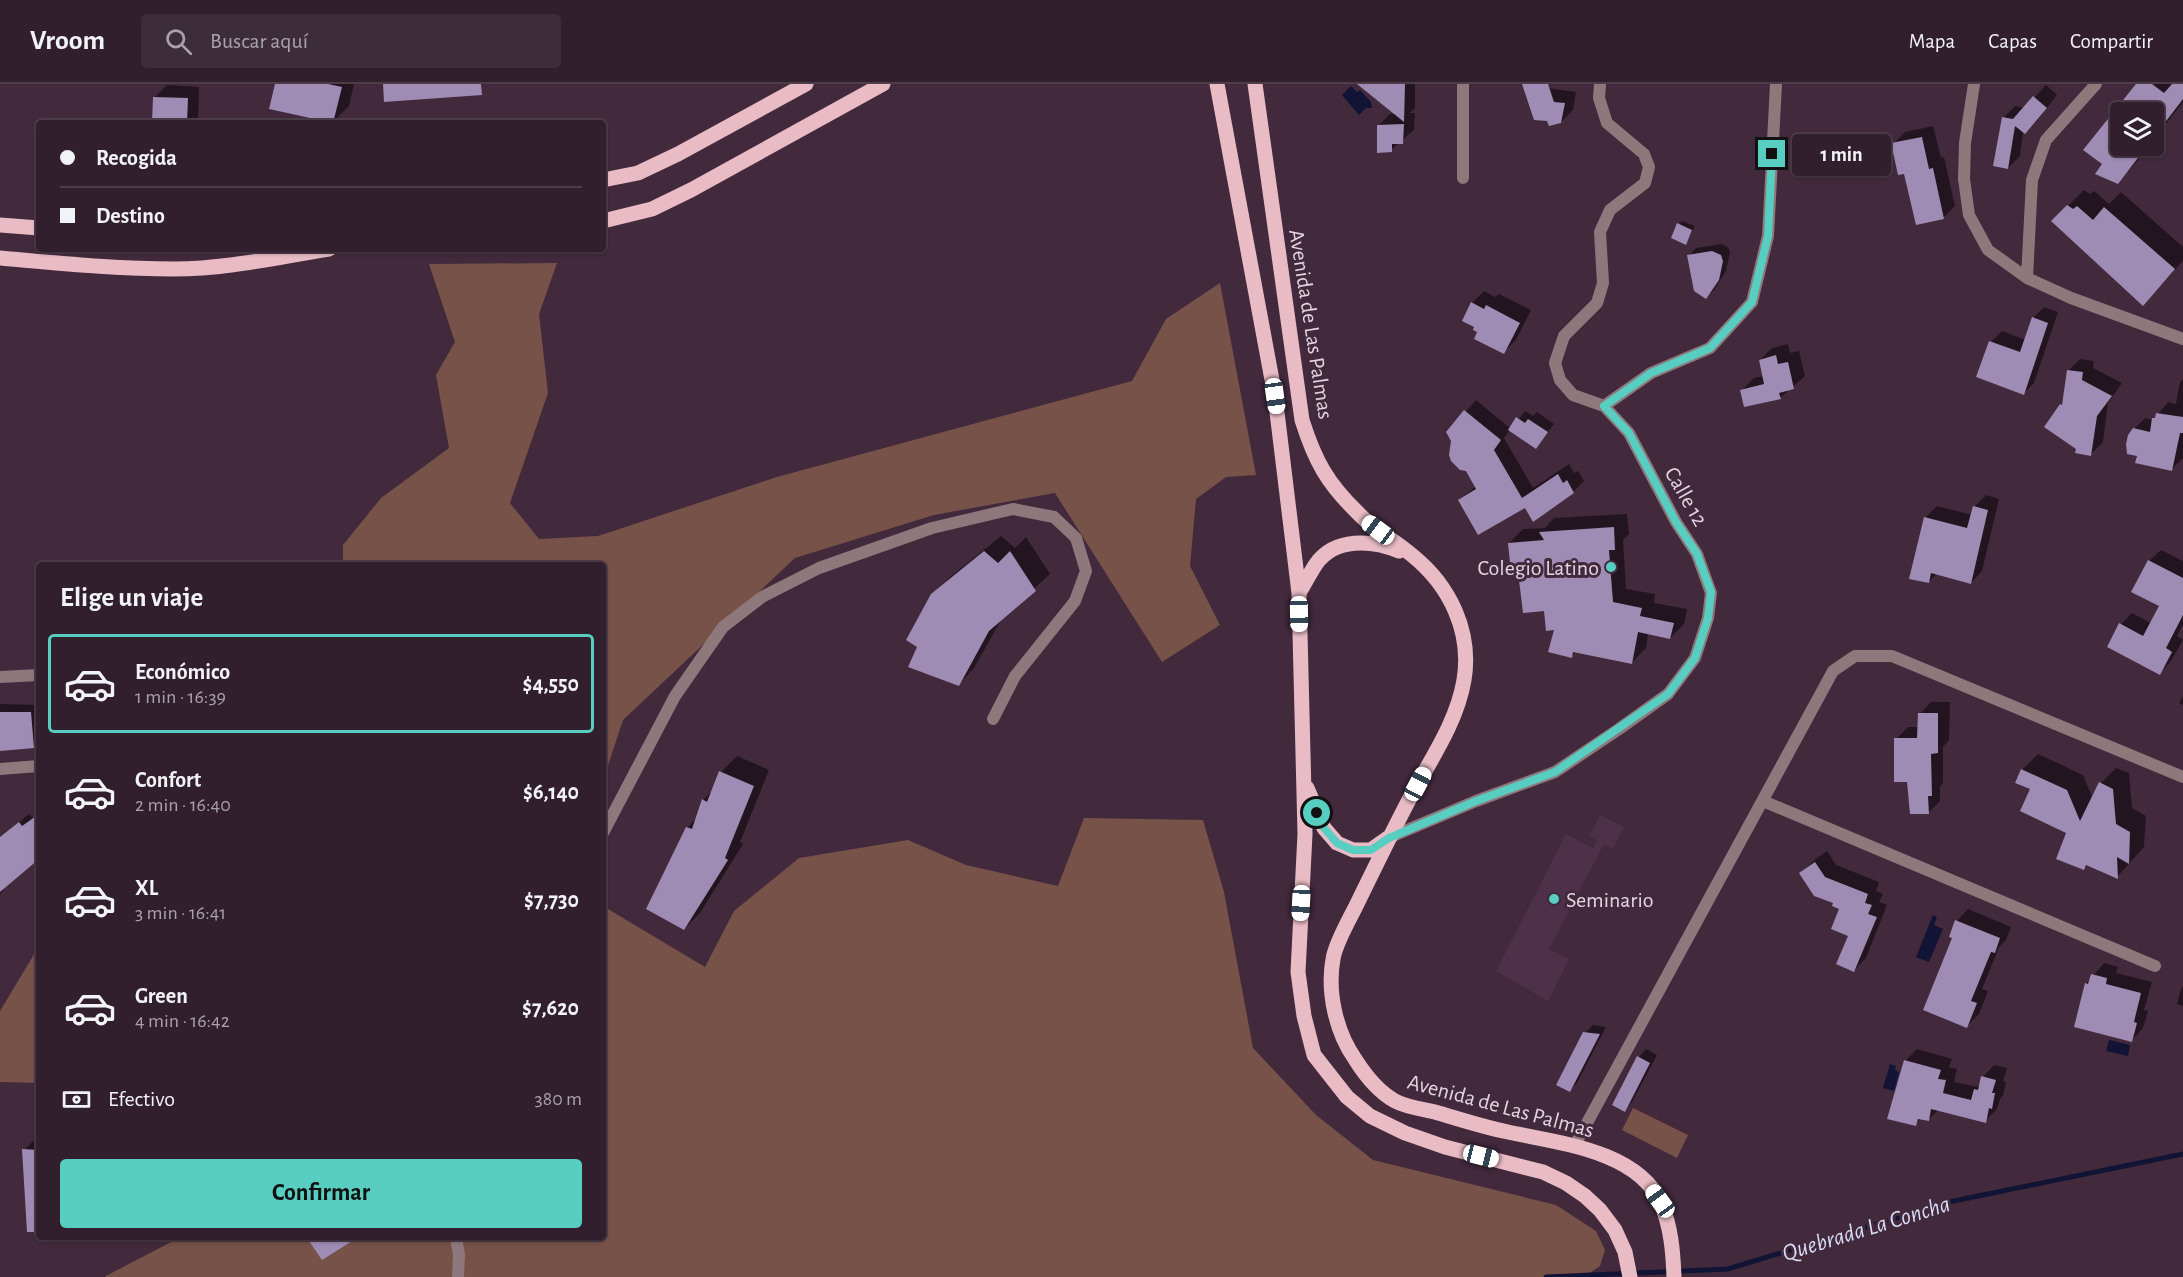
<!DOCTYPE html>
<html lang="es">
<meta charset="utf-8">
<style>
:root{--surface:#321f2d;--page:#3d2c39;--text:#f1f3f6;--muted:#a8a2aa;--line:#4d3d49;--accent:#57cec1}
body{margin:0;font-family:"Alegreya Sans",sans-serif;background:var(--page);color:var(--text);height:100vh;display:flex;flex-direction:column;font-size:22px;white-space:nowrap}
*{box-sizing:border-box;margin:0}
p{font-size:20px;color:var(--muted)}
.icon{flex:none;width:33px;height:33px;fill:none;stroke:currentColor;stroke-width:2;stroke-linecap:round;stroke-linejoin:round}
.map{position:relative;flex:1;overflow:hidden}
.drawer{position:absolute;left:36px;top:478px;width:570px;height:678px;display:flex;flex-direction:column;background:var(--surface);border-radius:6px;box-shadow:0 2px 4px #0004,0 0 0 2px var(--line)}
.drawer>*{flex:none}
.banner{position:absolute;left:36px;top:36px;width:570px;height:132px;border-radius:6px;box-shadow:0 2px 4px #0004,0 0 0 2px var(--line);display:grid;align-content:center;height:132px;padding:0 24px;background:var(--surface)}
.controls{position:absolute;left:2110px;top:18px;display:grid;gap:12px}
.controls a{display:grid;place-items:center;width:54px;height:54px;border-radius:6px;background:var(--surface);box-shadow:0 2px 4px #0004,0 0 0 2px var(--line);font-size:30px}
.end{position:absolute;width:27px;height:27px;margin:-14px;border:8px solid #57cec1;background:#111;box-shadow:0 0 0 3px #111}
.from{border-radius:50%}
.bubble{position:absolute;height:42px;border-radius:6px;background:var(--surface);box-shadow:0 2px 4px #0004,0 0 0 2px var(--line);font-size:20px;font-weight:700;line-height:42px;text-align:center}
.car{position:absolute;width:18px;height:36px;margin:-18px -9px;border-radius:8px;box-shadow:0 0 4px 2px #0007;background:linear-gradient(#fff 24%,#345 0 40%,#fff 0 76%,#345 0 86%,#fff 0)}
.banner b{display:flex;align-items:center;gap:21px;height:57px;font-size:22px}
.banner b+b{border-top:2px solid var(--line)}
.banner i{width:15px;height:15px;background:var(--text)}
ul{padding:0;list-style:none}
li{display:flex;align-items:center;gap:18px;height:99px;margin:0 12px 9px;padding:0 12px;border:3px solid transparent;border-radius:6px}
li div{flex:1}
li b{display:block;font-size:22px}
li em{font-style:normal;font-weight:700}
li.current{border-color:var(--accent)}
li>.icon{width:54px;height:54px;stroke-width:1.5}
h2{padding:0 24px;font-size:27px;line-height:72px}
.pay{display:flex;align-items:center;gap:15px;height:66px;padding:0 24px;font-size:22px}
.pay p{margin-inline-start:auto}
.action{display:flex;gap:12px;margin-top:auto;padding:12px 24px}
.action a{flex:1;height:69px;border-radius:6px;background:var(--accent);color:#111;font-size:24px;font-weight:700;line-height:69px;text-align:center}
header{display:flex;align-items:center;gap:36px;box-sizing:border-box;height:84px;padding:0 30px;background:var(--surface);border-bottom:2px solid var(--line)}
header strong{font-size:28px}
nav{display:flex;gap:33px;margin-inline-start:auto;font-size:21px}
.search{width:420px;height:54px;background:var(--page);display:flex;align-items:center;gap:15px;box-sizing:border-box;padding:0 21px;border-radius:6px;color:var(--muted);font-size:22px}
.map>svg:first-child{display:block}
.built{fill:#4e3048}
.green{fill:#765249}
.water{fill:#111434}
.shadow{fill:#0007}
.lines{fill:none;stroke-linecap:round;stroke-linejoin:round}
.stream{stroke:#111434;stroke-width:5}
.building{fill:#9e8cb4}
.street{stroke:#8e787c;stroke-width:12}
.primary{stroke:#e9bcc5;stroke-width:15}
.route{stroke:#57cec1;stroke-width:8}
.poi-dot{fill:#57cec1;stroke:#42293c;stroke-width:2}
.labels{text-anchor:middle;stroke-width:6;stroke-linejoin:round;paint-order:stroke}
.street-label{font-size:22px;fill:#e4d4e0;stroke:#42293c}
.poi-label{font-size:22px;fill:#e4d4e0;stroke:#42293c;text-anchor:end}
.water-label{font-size:24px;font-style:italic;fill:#d7ddf7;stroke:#42293c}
</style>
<header>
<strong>Vroom</strong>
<div class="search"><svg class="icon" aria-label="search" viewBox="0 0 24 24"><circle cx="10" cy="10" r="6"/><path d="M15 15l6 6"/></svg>Buscar aquí</div>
<nav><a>Mapa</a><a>Capas</a><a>Compartir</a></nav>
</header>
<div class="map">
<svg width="2183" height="1193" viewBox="0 0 2183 1193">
<rect width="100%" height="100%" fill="#42293c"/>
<path class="built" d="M 1600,731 L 1624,743 L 1613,765 L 1604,760 L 1549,865 L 1569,875 L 1548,917 L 1496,887 L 1566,750 L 1593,764 L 1597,756 L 1589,752 Z"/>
<path class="green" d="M 557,179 L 539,230 L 548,309 L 510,419 L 539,455 L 598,452 L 777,393 L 1132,297 L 1166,235 L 1220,199 L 1256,391 L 1226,393 L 1196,415 L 1190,482 L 1220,541 L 1162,578 L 1055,409 L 934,431 L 795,474 L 623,636 L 603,697 L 603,482 L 343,482 L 343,461 L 381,414 L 449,364 L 436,291 L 455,258 L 429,180 Z
M 1084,734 L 1203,736 L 1224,808 L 1253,964 L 1316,1031 L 1373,1076 L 1556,1121 L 1596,1147 L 1605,1166 L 1600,1182 L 1584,1193 L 104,1193 L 175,1156 L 177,1154 L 603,1154 L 603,822 L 705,883 L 734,827 L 799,774 L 908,756 L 966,781 L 1058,802 Z
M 39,862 L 39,999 L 0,998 L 0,927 Z
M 1633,1024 L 1688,1051 L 1677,1074 L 1622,1046 Z"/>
<path class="water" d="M 1351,2 L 1357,8 L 1360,6 L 1371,18 L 1372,24 L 1366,24 L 1359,31 L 1342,11 Z
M 1933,831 L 1937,833 L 1934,841 L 1943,845 L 1929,878 L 1916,873 Z
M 2109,956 L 2130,961 L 2128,972 L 2106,967 Z
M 1890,980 L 1896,982 L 1895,986 L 1899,988 L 1894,1007 L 1883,1004 Z"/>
<path class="shadow" d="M 276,0 L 354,0 L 349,22 L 333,38 Z
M 1359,0 L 1415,0 L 1415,24 L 1410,29 L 1415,29 L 1414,46 L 1391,66 L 1378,42 L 1390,30 L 1396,30 Z
M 2137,0 L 2183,0 L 2183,18 L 2154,55 L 2154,28 L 2121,28 L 2121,62 L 2149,62 L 2133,82 L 2117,98 L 2104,80 L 2085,66 Z
M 167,1 L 199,3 L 198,39 L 154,39 L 155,13 Z
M 2046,1 L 2057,11 L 2037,37 L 2025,48 L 2023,47 L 2020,72 L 2008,84 L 2003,34 L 2015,22 L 2025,24 Z
M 1540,3 L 1576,8 L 1573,26 L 1561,38 Z
M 1933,42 L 1941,74 L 1944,73 L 1955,122 L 1943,134 L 1905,88 L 1893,60 L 1905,48 Z
M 2084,106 L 2090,110 L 2094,107 L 2109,120 L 2121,108 L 2183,163 L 2183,177 L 2143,220 L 2053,137 Z
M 1682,137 L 1695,142 L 1686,159 L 1679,140 Z
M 1721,160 L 1728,163 L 1730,168 L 1726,187 L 1714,206 L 1706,213 L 1689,172 L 1696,164 Z
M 1484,207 L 1495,213 L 1499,210 L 1531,226 L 1516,256 L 1504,268 L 1472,219 Z
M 2044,223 L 2058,228 L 2034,299 L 2023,310 L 1978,292 L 1991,258 L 2002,247 L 2026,256 L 2033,234 Z
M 1788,260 L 1790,269 L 1799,267 L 1805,292 L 1780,314 L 1742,306 L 1754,294 L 1764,292 L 1760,276 L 1772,264 Z
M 2080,275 L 2094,277 L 2093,284 L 2122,299 L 2108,319 L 2103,358 L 2091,370 L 2061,321 L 2064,318 L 2068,287 Z
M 2183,295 L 2183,374 L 2172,385 L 2139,371 L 2134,345 L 2145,334 L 2153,336 L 2168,318 L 2176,320 L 2180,298 Z
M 1476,316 L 1511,345 L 1525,327 L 1533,332 L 1537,328 L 1554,340 L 1536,363 L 1510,346 L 1504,354 L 1533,404 L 1569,380 L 1574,389 L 1578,387 L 1584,397 L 1573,408 L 1525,422 L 1460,416 L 1476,402 L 1453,361 L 1451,352 L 1448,348 Z
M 1986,411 L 1999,415 L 1982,487 L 1971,499 L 1937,489 L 1929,498 L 1925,434 L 1937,422 L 1972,431 L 1974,423 Z
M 1627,430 L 1629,450 L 1623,456 L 1626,505 L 1655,510 L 1654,519 L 1687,525 L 1684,540 L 1670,554 L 1648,549 L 1646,564 L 1632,578 L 1576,567 L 1571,572 L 1545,526 L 1520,487 L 1509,459 L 1523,445 L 1545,444 L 1554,434 Z
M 1001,452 L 1015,464 L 1026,453 L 1050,490 L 1002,534 L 974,584 L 959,600 L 933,511 L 949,494 Z
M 2161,466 L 2183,477 L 2183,540 L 2177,552 L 2183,556 L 2171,577 L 2160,589 L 2121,540 L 2132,529 L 2151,539 L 2161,522 L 2149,477 Z
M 2183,612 L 2183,621 L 2179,619 Z
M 1931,618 L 1950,618 L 1949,656 L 1943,663 L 1943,699 L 1940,703 L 1940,717 L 1928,729 L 1908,697 L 1896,655 L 1908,643 L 1919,643 L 1920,630 Z
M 0,620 L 39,621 L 39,663 L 0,665 Z
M 2038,670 L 2083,691 L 2093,715 L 2101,699 L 2116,684 L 2129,689 L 2132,724 L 2146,732 L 2144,763 L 2117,793 L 2088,780 L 2084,785 L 2068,748 L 2032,705 L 2022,686 Z
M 737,672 L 769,686 L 740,758 L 743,760 L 700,829 L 684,845 L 687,744 L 697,734 L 703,716 L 714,705 L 721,688 Z
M 39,729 L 39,773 L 3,804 L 4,806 L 0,810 L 0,754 L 29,730 L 33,734 Z
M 1827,767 L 1836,781 L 1879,798 L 1876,807 L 1883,810 L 1879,818 L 1887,821 L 1866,874 L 1854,886 L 1850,851 L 1841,824 L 1801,789 L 1813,777 Z
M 1968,825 L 2011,843 L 2006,856 L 1999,863 L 1982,905 L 1988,907 L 1979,930 L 1967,942 L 1954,853 L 1957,837 Z
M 2104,879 L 2118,883 L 2116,889 L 2152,898 L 2144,926 L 2148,927 L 2143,944 L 2132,956 L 2086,900 Z
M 2183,902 L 2183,922 L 2177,920 L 2181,905 Z
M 1593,941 L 1606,943 L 1577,999 L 1570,1006 L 1585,949 Z
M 1646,965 L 1657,971 L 1632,1018 L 1625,1026 L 1639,973 Z
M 1917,965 L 1952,975 L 1949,983 L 1957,985 L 1954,998 L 1978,1003 L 1983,993 L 1994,981 L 2007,984 L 2003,997 L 2006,998 L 2003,1011 L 2000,1015 L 1997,1025 L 1985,1037 L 1938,1026 L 1928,1036 L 1921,1034 L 1916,1040 L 1905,977 Z
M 39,1051 L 39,1123 L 24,1066 Z
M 309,1154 L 352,1154 L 322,1174 Z"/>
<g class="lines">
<path class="stream" d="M 1546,1193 L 1728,1185 L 1949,1118 L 2183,1070"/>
</g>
<path class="building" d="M 275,0 L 328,0 L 342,3 L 333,39 L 269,25 Z
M 383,0 L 481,0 L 482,11 L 384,18 Z
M 1357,0 L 1405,0 L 1404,38 Z
M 1522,0 L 1548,0 L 1554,18 L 1565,19 L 1561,39 L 1549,42 L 1547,37 L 1534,36 Z
M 2136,0 L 2152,0 L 2164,9 L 2172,0 L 2183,0 L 2183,15 L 2154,53 L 2154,28 L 2121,28 L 2121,62 L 2147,62 L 2118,100 L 2095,90 L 2102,80 L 2083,66 Z
M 2033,12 L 2047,24 L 2025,50 L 2015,42 L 2008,85 L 1993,82 L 2002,33 L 2013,35 Z
M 153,13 L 188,14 L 187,39 L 152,39 Z
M 1404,40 L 1403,60 L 1392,60 L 1392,68 L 1377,69 L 1377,41 Z
M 1922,53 L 1929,85 L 1933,84 L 1944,135 L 1916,141 L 1904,90 L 1898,91 L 1891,59 Z
M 2067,121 L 2073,125 L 2077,122 L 2093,136 L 2104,123 L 2175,185 L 2143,222 L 2051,137 Z
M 1677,139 L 1692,146 L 1686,161 L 1671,154 Z
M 1712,167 L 1721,171 L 1723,177 L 1719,196 L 1706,215 L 1694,207 L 1687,171 Z
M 1471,218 L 1484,225 L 1486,221 L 1520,239 L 1504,270 L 1474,255 L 1477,248 L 1473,246 L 1474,243 L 1462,237 Z
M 2032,233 L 2048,239 L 2024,311 L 1976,293 L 1989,257 L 2020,268 Z
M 1776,271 L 1778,280 L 1788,278 L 1794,305 L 1779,309 L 1781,315 L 1744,323 L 1740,306 L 1764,300 L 1759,276 Z
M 2067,286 L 2083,288 L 2082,296 L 2112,312 L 2097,332 L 2091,372 L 2075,369 L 2076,365 L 2044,343 L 2060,320 L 2062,321 Z
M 1464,326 L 1501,356 L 1494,366 L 1522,414 L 1558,390 L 1563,399 L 1567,396 L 1574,409 L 1533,438 L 1525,424 L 1478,451 L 1458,416 L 1476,405 L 1466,387 L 1460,386 L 1451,377 L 1449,371 L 1451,357 L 1446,348 Z
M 2156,329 L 2183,333 L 2183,349 L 2180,349 L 2172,387 L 2135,379 L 2137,372 L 2127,370 L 2126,360 L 2128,351 L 2133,344 L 2150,348 L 2152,334 L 2155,334 Z
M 1516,333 L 1525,339 L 1528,335 L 1548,348 L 1536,365 L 1508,346 Z
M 1973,422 L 1988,426 L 1971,500 L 1931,489 L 1929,499 L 1909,495 L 1924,433 L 1967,444 Z
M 1614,443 L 1615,466 L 1609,466 L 1613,518 L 1642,524 L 1640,532 L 1674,539 L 1670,555 L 1638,548 L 1632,580 L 1573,568 L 1572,574 L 1548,568 L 1554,546 L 1546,547 L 1544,527 L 1523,529 L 1518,488 L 1511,489 L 1508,459 L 1544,456 L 1539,448 Z
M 984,467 L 998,479 L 1010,467 L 1036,507 L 989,547 L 959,602 L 908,583 L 917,563 L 906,556 L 931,510 Z
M 2148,476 L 2183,494 L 2183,531 L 2166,564 L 2172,568 L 2160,591 L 2107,563 L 2119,539 L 2143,552 L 2159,522 L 2131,508 Z
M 0,628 L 31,628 L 34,664 L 0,667 Z
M 1918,629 L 1938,629 L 1938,669 L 1931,670 L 1932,712 L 1928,712 L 1929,730 L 1910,730 L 1907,698 L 1894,698 L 1894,654 L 1917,654 Z
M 2021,685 L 2067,706 L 2080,737 L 2099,698 L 2113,705 L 2116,740 L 2130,748 L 2129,780 L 2117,773 L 2118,795 L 2086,781 L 2084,786 L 2056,775 L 2066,749 L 2020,727 L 2030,705 L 2015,699 Z
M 719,687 L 754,702 L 725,774 L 728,776 L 684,846 L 646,825 L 686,743 L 692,745 L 702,715 L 707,718 Z
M 39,730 L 39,775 L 0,808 L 0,753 L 19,738 L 22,742 Z
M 1815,778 L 1825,793 L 1868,810 L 1865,819 L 1872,821 L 1868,830 L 1877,833 L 1854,888 L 1836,880 L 1848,852 L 1831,845 L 1839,825 L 1832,822 L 1833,819 L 1814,812 L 1799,789 Z
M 1955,836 L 2000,854 L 1995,869 L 1991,868 L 1971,917 L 1977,919 L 1967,944 L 1923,926 L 1952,854 L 1949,853 Z
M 2091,890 L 2107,894 L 2106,900 L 2141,909 L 2134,938 L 2137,939 L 2132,958 L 2074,943 L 2085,899 L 2088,900 Z
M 1583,948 L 1600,950 L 1570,1008 L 1556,1001 Z
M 1637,972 L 1650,979 L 1625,1028 L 1612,1021 Z
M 1904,976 L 1941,986 L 1938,995 L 1946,996 L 1943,1009 L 1971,1016 L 1974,1005 L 1978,1006 L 1981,992 L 1996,996 L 1992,1009 L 1995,1009 L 1992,1025 L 1989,1024 L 1986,1039 L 1931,1025 L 1929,1037 L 1918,1035 L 1916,1042 L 1887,1035 Z
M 22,1065 L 39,1066 L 39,1148 L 27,1148 Z
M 307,1154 L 357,1154 L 322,1176 Z"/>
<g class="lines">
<path class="street" d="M 1974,0 L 1965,59 L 1964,95 L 1969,131 L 1988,166 L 2027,194 L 2071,214 L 2183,255
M 1463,94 L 1463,0
M 2027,194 L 2032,96 L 2046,56 L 2096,0
M 1604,322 L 1651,289 L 1710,264 L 1752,218 L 1768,152 L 1776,0
M 0,593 L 39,591
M 0,685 L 39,682
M 1763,717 L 2155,882
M 603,749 L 675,612 L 723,543 L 762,513 L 819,484 L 932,444 L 1013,425 L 1054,433 L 1076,454 L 1086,487 L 1075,517 L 1015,592 L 993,635
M 1388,754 L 1476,717 L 1555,688 L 1619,645 L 1668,610 L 1695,574 L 1708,534 L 1711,509 L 1697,470 L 1676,438 L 1629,349 L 1604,322 L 1573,311 L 1560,296 L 1555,279 L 1564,252 L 1597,219 L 1603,199 L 1600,148 L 1610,126 L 1645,99 L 1649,83 L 1644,70 L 1607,39 L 1599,14 L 1600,0
M 1575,1061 L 1833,587 L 1855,572 L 1892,572 L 2183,693
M 456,1154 L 459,1171 L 458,1193"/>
<path class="primary" d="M 1217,0 L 1275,312 L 1299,509 L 1305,750 L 1298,888 L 1304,932 L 1314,971 L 1347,1013 L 1370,1032 L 1405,1049 L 1445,1063 L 1543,1088 L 1566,1099 L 1585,1112 L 1600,1126 L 1615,1146 L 1625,1168 L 1630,1193
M 1255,0 L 1302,336 C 1315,377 1327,399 1358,429 C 1374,446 1396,457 1413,472 C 1450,502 1472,548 1464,596 C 1457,638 1431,675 1411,712 C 1392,748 1374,785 1356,822 C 1349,836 1335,860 1333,875 C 1327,908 1336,948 1355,975 C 1365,991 1379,1008 1395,1017 C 1406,1023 1422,1025 1435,1028 C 1459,1035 1483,1043 1508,1048 C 1557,1059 1637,1066 1661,1119 C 1671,1143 1673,1167 1674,1193
M 603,96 L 638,89 L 678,70 L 806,0
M 603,137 L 652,125 L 691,106 L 883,0
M 0,141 L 39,144
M 0,174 C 58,179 116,185 174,185 C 226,185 278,173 329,165
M 1299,509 C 1305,499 1310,489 1316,480 C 1335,453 1372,456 1399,467
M 1307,704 L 1324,744 L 1337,759 L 1353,766 L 1371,766 L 1388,754"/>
</g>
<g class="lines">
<path class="route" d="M 1317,729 L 1324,744 L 1337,759 L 1353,766 L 1371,766 L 1389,754 L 1476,717 L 1555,688 L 1668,610 L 1695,574 L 1708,534 L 1711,508 L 1697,470 L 1676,438 L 1629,349 L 1604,322 L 1651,289 L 1710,264 L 1752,218 L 1768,152 L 1772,70"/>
</g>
<g class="poi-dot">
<circle cx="1611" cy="483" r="6"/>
<circle cx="1554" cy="815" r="6"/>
</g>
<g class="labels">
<g class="street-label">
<text transform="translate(1312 240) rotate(81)" y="8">Avenida de Las Palmas</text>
<text transform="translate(1687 412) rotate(60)" y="8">Calle 12</text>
<text transform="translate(1501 1021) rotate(15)" y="8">Avenida de Las Palmas</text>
</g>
<g class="poi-label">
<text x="1599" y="491">Colegio Latino</text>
<text x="1566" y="823" text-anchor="start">Seminario</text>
</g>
<g class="water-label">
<text transform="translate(1866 1144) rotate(-17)" y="8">Quebrada La Concha</text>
</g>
</g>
</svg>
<div class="controls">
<a><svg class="icon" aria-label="layers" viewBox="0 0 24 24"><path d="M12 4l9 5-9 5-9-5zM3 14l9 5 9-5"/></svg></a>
</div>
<i class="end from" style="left:1317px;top:729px"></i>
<i class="end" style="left:1772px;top:70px"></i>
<div class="bubble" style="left:1792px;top:50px;width:99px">1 min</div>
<i class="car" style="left:1275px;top:312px;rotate:172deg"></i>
<i class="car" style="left:1378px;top:446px;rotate:307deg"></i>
<i class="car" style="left:1299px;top:530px;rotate:179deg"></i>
<i class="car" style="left:1418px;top:700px;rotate:28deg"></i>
<i class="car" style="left:1301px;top:819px;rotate:183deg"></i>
<i class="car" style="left:1481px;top:1072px;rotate:104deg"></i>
<i class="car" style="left:1660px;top:1117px;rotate:324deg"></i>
<div class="banner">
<b><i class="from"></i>Recogida</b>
<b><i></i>Destino</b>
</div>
<section class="drawer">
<h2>Elige un viaje</h2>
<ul>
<li class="current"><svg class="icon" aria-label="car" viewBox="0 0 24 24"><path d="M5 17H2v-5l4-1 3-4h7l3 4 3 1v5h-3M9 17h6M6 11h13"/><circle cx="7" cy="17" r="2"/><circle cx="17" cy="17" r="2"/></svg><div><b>Económico</b><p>1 min · 16:39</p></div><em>$4,550</em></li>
<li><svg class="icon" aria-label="car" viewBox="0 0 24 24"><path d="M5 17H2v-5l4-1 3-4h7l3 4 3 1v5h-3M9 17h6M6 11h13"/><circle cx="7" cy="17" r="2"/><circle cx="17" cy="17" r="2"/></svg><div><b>Confort</b><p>2 min · 16:40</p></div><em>$6,140</em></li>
<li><svg class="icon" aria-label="car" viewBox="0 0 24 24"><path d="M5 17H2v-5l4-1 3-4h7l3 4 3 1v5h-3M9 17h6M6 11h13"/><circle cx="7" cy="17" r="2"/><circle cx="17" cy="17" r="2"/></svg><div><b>XL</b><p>3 min · 16:41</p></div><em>$7,730</em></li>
<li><svg class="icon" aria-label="car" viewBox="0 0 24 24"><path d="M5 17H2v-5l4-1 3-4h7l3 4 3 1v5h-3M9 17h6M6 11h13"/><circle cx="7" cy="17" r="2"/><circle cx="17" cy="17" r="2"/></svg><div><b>Green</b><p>4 min · 16:42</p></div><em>$7,620</em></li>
</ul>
<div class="pay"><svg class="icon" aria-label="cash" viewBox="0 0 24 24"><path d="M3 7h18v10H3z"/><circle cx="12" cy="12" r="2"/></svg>Efectivo<p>380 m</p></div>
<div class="action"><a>Confirmar</a></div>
</section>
</div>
